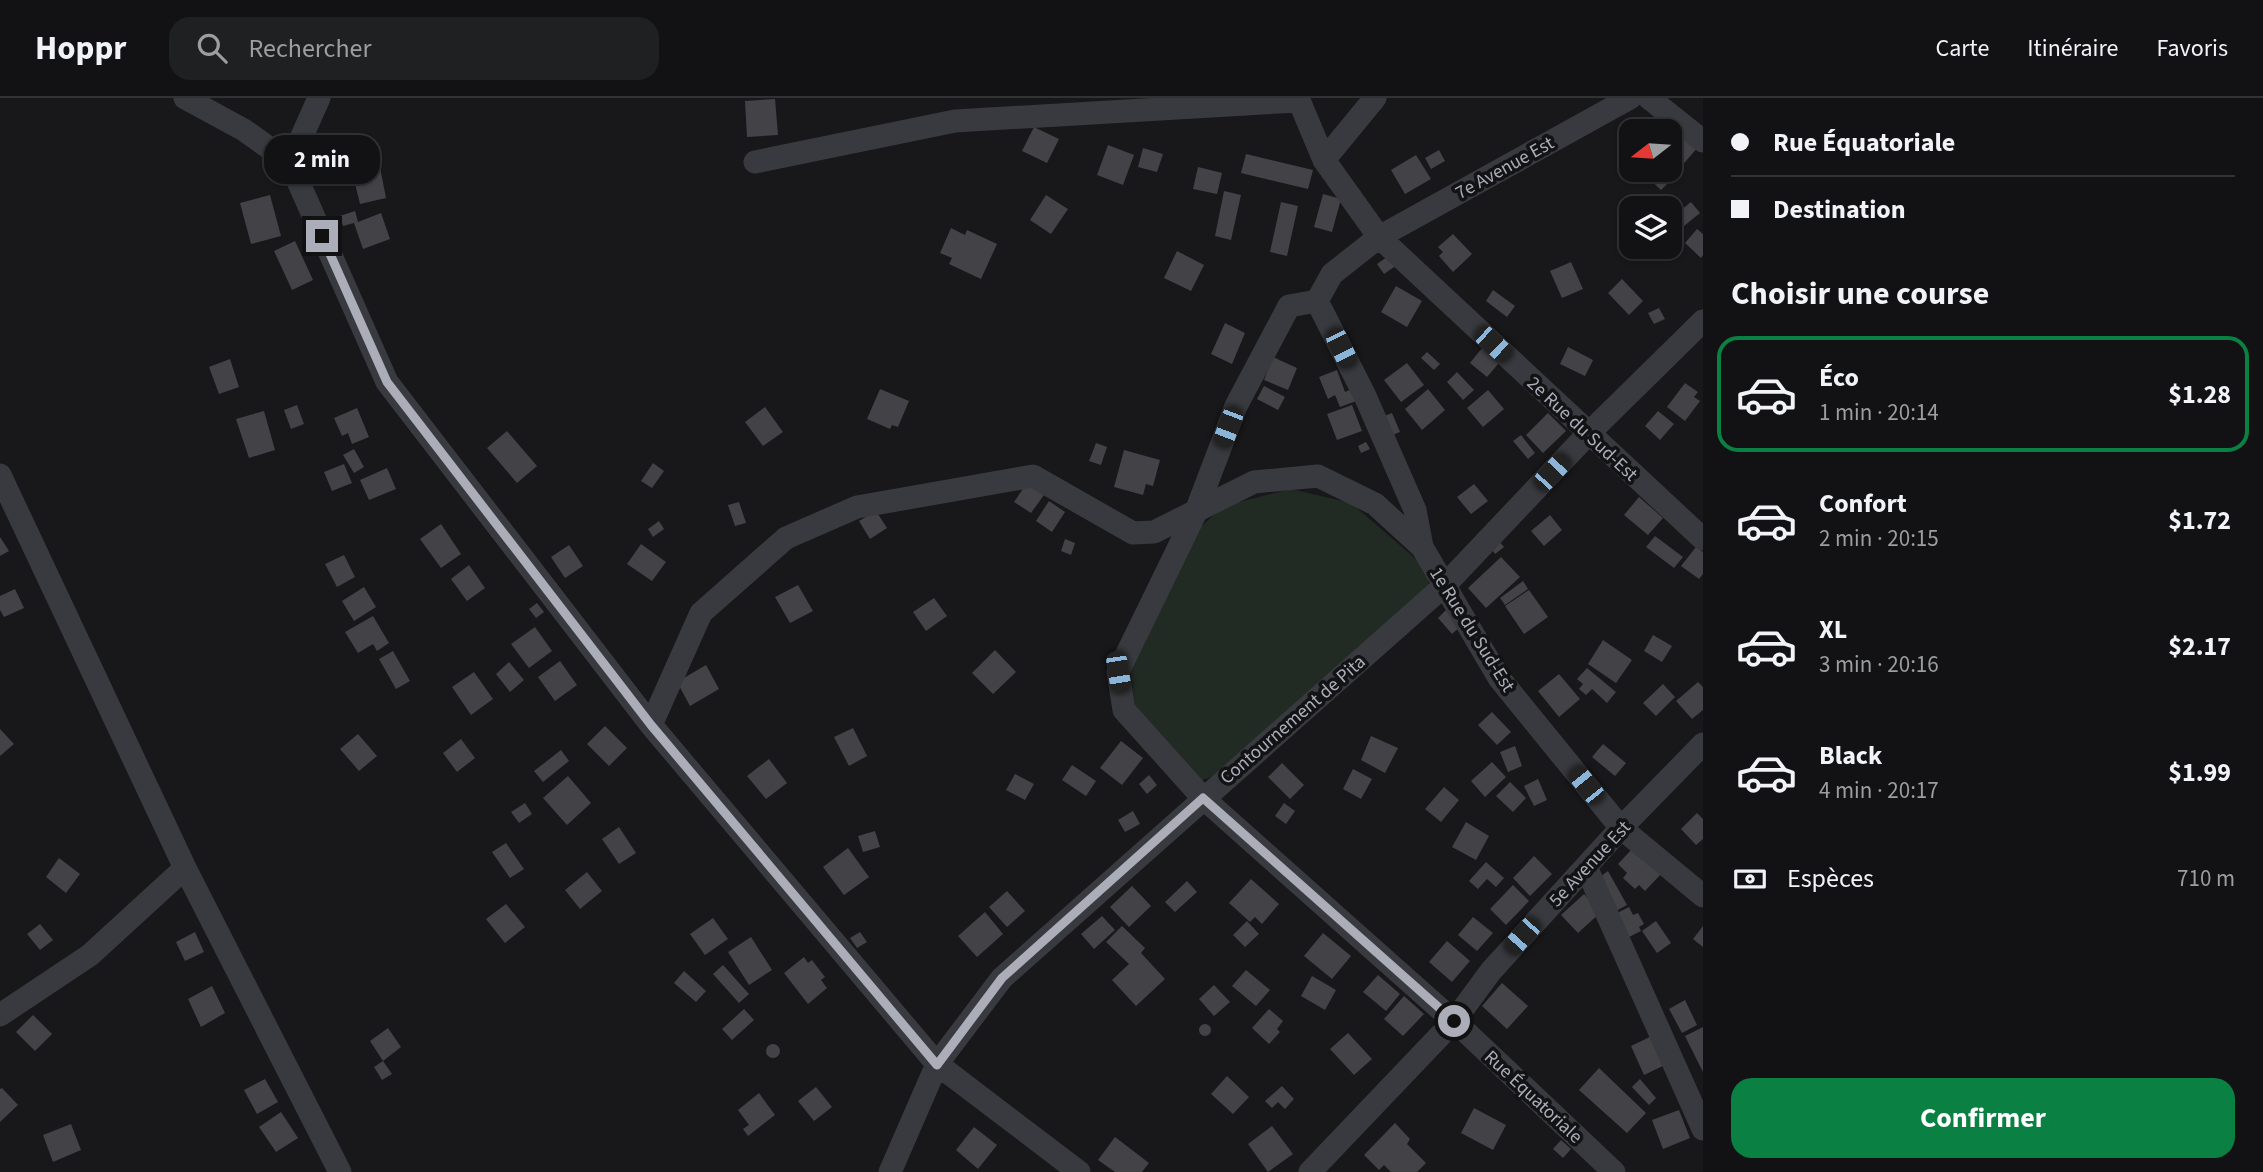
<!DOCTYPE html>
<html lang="fr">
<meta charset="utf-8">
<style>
:root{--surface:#121214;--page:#1f2022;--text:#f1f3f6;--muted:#9c9ea0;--line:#313234;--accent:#0b8043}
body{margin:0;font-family:"Source Sans 3",sans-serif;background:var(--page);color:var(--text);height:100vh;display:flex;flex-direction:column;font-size:26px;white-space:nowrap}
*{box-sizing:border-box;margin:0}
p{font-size:23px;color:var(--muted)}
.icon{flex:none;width:38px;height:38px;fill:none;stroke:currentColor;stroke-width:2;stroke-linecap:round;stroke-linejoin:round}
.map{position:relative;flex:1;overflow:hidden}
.details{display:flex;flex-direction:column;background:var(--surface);width:560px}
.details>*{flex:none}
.banner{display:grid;align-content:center;height:154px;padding:0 28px;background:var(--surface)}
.needle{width:46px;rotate:253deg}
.buttons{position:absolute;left:1619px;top:21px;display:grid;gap:14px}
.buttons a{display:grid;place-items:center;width:63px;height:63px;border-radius:14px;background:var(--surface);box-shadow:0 2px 5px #0004,0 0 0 2px var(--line);font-size:35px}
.end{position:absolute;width:32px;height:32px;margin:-16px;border:9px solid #abaeb9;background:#111;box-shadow:0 0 0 4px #111}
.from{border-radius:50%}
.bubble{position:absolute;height:49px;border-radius:21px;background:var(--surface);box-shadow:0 2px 5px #0004,0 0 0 2px var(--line);font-size:23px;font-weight:700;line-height:49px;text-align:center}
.car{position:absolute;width:21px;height:42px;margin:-21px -10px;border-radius:9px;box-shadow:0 0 5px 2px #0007;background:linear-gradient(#222 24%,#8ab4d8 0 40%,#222 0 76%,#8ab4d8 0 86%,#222 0)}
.banner b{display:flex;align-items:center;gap:24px;height:66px;font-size:26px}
.banner b+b{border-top:2px solid var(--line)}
.banner i{width:18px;height:18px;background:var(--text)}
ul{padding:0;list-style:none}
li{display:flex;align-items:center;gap:21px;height:116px;margin:0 14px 10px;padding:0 14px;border:4px solid transparent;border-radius:21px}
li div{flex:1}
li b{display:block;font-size:26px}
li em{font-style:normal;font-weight:700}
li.on{border-color:var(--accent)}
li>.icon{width:63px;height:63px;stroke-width:1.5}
h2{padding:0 28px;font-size:32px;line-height:84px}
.pay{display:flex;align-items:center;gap:18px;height:77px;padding:0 28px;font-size:26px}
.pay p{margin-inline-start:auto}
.primary-button{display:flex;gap:14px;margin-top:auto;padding:14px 28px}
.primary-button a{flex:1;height:80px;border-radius:21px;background:var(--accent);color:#fff;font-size:28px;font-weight:700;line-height:80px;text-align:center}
header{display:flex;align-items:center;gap:42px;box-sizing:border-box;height:98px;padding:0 35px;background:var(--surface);border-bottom:2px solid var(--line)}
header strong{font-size:33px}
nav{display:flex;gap:38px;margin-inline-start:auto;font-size:24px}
.search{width:490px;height:63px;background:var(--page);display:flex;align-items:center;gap:18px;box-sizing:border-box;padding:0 24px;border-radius:21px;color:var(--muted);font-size:26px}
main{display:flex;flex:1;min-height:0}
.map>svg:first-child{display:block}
.green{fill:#222a24}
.building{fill:#434347}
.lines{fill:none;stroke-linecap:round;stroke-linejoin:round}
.minor{stroke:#393a3f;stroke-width:23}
.route{stroke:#abaeb9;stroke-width:9}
.labels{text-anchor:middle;stroke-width:7;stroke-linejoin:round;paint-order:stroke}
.street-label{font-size:19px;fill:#abaeb9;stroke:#131315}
</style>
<header>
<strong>Hoppr</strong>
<div class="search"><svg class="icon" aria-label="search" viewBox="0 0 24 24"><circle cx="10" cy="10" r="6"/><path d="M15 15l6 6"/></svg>Rechercher</div>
<nav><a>Carte</a><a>Itinéraire</a><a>Favoris</a></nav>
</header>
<main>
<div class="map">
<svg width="1703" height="1074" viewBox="0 0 1703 1074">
<rect width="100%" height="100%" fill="#18181a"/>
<path class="green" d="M 1291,391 L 1351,405 L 1409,455 L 1430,476 L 1427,494 L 1222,675 L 1200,683 L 1136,615 L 1129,564 L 1189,440 L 1223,408 Z"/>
<path class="building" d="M 775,1 L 778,37 L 747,39 L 745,3 Z
M 1672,25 L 1698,49 L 1680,70 L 1670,60 L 1672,52 L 1670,50 L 1670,33 L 1665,33 Z
M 1034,29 L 1059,41 L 1047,65 L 1022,53 Z
M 1108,47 L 1134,57 L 1123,87 L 1097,77 Z
M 376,49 L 386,100 L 360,106 L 354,81 L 358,80 L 354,66 L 357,65 L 355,55 Z
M 1143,50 L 1163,56 L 1157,74 L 1138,69 Z
M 1439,52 L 1445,63 L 1431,71 L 1425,60 Z
M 1246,56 L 1313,72 L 1308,91 L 1241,75 Z
M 1416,57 L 1431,81 L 1405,96 L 1391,72 Z
M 1198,69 L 1222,75 L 1217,96 L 1193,91 Z
M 1649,72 L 1660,72 L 1671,82 L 1661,92 L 1645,77 Z
M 1224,93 L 1241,97 L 1231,142 L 1215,138 Z
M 1323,96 L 1341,101 L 1332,134 L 1314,129 Z
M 270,97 L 281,138 L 251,146 L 240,105 Z
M 1046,97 L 1068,111 L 1051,136 L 1030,122 Z
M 1281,104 L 1298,108 L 1287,158 L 1270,154 Z
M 1691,104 L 1700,115 L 1684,128 L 1675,117 Z
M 355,113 L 358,124 L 381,115 L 390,141 L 363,151 L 354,125 L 343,128 L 340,118 Z
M 951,130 L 965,137 L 967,132 L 997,146 L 981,181 L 949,166 L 952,160 L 940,155 Z
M 1697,131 L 1703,136 L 1703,157 L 1701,160 L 1685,145 Z
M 1453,136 L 1472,156 L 1453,174 L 1439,158 L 1443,154 L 1438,149 Z
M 295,143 L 313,182 L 292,192 L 274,153 Z
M 1177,153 L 1204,167 L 1191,193 L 1164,180 Z
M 1390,157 L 1397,167 L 1384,176 L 1377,166 Z
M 1571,164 L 1583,191 L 1562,200 L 1550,173 Z
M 1622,181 L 1643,203 L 1629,217 L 1608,195 Z
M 1396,188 L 1422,203 L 1407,229 L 1381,214 Z
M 1493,192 L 1515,208 L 1507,219 L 1486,203 Z
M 1659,210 L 1665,221 L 1654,226 L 1648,215 Z
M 1225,225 L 1245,235 L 1232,266 L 1211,256 Z
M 1568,249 L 1593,262 L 1585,278 L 1560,266 Z
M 1482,250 L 1499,265 L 1487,279 L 1470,265 Z
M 1427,254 L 1440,266 L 1434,272 L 1421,260 Z
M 1273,259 L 1297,270 L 1288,292 L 1264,282 Z
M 230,261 L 239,289 L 219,296 L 209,269 Z
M 1407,265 L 1424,287 L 1401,304 L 1384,282 Z
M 1337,272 L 1345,294 L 1354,290 L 1359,302 L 1340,309 L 1335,297 L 1328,301 L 1319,279 Z
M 1457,274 L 1474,292 L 1463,302 L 1447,284 Z
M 1685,285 L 1698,294 L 1694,299 L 1700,303 L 1685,323 L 1667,309 Z
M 1264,288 L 1285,299 L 1278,312 L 1257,301 Z
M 880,291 L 909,303 L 898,329 L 892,327 L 890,331 L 867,321 Z
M 1428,291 L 1445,312 L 1422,332 L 1405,311 Z
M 1488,292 L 1504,311 L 1483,329 L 1467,310 Z
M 297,307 L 304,326 L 291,331 L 284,312 Z
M 1352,307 L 1362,333 L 1337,342 L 1327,316 Z
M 765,309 L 783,334 L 763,348 L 745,324 Z
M 357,310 L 369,339 L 352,346 L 348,335 L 342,338 L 334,320 Z
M 264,313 L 275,352 L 249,360 L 236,321 Z
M 1658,313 L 1674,326 L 1660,342 L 1645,328 Z
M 1392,315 L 1400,334 L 1390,338 L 1382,319 Z
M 1548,315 L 1566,333 L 1543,355 L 1526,337 Z
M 507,333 L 537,368 L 517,385 L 487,350 Z
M 1521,337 L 1535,355 L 1528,361 L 1513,343 Z
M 1366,344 L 1370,351 L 1361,355 L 1358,348 Z
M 1096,345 L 1107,349 L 1101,367 L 1089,363 Z
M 354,351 L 364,369 L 354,375 L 343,357 Z
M 1124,352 L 1160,362 L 1153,388 L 1146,386 L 1143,397 L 1114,389 Z
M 653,365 L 664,373 L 652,390 L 641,383 Z
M 344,366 L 352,385 L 332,393 L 324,374 Z
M 387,370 L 396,391 L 369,402 L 360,382 Z
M 1027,385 L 1044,397 L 1031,415 L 1014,404 Z
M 1474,386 L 1488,403 L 1471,416 L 1457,399 Z
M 1639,399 L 1663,420 L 1648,437 L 1624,417 Z
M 1049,403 L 1065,414 L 1052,434 L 1036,423 Z
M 739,404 L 746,425 L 735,428 L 728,407 Z
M 876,413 L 887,430 L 870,441 L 859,423 Z
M 1550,417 L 1562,432 L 1544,448 L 1531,433 Z
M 659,423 L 664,431 L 653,439 L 648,431 Z
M 441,426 L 461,456 L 441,470 L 420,441 Z
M 1655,438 L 1683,459 L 1674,470 L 1646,449 Z
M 0,439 L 9,453 L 0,458 Z
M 1065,441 L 1075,445 L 1071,457 L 1061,453 Z
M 1498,442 L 1504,449 L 1495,456 L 1490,449 Z
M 641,446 L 666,464 L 652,483 L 627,466 Z
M 569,447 L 583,468 L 565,480 L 551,459 Z
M 1696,449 L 1703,454 L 1703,476 L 1699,481 L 1681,468 Z
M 344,457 L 355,479 L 337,489 L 325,466 Z
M 1501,459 L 1520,479 L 1486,510 L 1468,490 Z
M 469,467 L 485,490 L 467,503 L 451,481 Z
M 1523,483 L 1528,491 L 1505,507 L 1500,500 Z
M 798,487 L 813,513 L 790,525 L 775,499 Z
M 364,489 L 376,509 L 354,523 L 342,503 Z
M 15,491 L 24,510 L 4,519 L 0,512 L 0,498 Z
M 1529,492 L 1548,519 L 1524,536 L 1505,508 Z
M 934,500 L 947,518 L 926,533 L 913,514 Z
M 537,505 L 544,514 L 536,520 L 529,511 Z
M 1450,508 L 1464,525 L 1452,536 L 1438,520 Z
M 373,518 L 389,545 L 377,553 L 373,546 L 358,555 L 345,534 Z
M 535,529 L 552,553 L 529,570 L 511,546 Z
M 1653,537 L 1672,548 L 1662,564 L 1644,553 Z
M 1603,542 L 1632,562 L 1616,585 L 1588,566 Z
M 995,552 L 1016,574 L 993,596 L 972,575 Z
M 393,553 L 410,583 L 396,591 L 379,561 Z
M 560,563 L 577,587 L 555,603 L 538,579 Z
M 509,564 L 524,582 L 510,594 L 496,576 Z
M 706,567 L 719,591 L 690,608 L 677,584 Z
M 1587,570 L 1616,594 L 1607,605 L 1592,591 L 1586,597 L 1579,591 L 1583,586 L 1577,581 Z
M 474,574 L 493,601 L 471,617 L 452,589 Z
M 1559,576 L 1580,601 L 1559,619 L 1538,593 Z
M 1698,584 L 1703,589 L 1703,612 L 1692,621 L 1676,603 Z
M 1663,586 L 1675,599 L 1656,618 L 1643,605 Z
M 1492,614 L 1511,634 L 1497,647 L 1478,627 Z
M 605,628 L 627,650 L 609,668 L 587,646 Z
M 853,630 L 867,658 L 849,668 L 834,639 Z
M 0,631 L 14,646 L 0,658 Z
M 358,636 L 377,658 L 359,673 L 340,651 Z
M 1371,638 L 1398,650 L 1385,675 L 1361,662 Z
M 461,641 L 475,660 L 457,674 L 443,655 Z
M 1121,643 L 1143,660 L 1122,687 L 1100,670 Z
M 1603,646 L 1626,665 L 1615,678 L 1592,659 Z
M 1515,648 L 1522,668 L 1508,674 L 1500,654 Z
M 561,652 L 569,663 L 543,684 L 534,673 Z
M 769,661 L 787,685 L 766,701 L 747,678 Z
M 1492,664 L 1506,679 L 1485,699 L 1471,683 Z
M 1282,665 L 1304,687 L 1290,701 L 1268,679 Z
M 1072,667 L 1096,683 L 1086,698 L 1062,682 Z
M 1353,671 L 1372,681 L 1361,701 L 1343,691 Z
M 1015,676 L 1034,686 L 1025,702 L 1006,692 Z
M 1149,677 L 1157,687 L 1147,696 L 1139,686 Z
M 568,678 L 591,705 L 567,727 L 543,700 Z
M 1538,681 L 1547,702 L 1534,708 L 1524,688 Z
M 1510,684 L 1526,700 L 1513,714 L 1496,698 Z
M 1444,689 L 1459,702 L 1441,724 L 1425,711 Z
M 525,705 L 532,716 L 519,725 L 511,714 Z
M 1284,705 L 1295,713 L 1286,726 L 1275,718 Z
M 1133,713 L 1140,726 L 1125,734 L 1118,722 Z
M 1697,715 L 1703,721 L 1703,741 L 1696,747 L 1681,731 Z
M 1466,724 L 1489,738 L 1476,762 L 1452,749 Z
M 619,729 L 636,755 L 619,766 L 602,741 Z
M 875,733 L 880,749 L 863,754 L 858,738 Z
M 506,745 L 524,771 L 510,780 L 492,754 Z
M 848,750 L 869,779 L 844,797 L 823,769 Z
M 1633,750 L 1661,776 L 1645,793 L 1639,787 L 1635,791 L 1623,780 L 1627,775 L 1618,766 Z
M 1534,758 L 1552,776 L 1530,798 L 1513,780 Z
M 59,760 L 80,776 L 66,795 L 46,779 Z
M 1486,764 L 1504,780 L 1496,789 L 1487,781 L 1478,791 L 1469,783 Z
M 1608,773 L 1627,807 L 1614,814 L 1601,778 Z
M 587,774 L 602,793 L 580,811 L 565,792 Z
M 1251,781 L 1279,806 L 1262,826 L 1255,819 L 1250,824 L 1229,805 Z
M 1187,783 L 1197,794 L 1175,814 L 1165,804 Z
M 1513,787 L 1529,803 L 1506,827 L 1490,811 Z
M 1132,788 L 1151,808 L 1129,829 L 1110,809 Z
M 1007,793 L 1025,813 L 1007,829 L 989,809 Z
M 1584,796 L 1601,814 L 1578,835 L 1561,817 Z
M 506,806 L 525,829 L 505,845 L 486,821 Z
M 1629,809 L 1633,817 L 1638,815 L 1644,826 L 1639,829 L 1641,833 L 1627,840 L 1615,816 Z
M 985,814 L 1003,836 L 977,859 L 958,838 Z
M 1102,818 L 1115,832 L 1094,851 L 1081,836 Z
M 1473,819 L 1493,835 L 1477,853 L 1458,837 Z
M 713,820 L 728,841 L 705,857 L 690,836 Z
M 1247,823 L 1259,836 L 1245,849 L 1233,837 Z
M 1656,823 L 1671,845 L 1657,855 L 1642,833 Z
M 40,826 L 53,842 L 40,852 L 27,836 Z
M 1122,828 L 1145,850 L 1141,855 L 1165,881 L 1136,908 L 1112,882 L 1129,866 L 1106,844 Z
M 1703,828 L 1703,849 L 1693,841 Z
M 195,834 L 204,854 L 185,863 L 176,844 Z
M 860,834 L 867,844 L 857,850 L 850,840 Z
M 1323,835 L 1351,858 L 1332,881 L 1304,858 Z
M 751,839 L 772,872 L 749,887 L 728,854 Z
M 1447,843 L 1470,863 L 1452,884 L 1429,864 Z
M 804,859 L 808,865 L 812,862 L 825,879 L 821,882 L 827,890 L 808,906 L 784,875 Z
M 723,867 L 749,896 L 739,905 L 713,876 Z
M 1246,872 L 1270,892 L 1256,908 L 1232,888 Z
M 684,873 L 706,893 L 696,904 L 674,885 Z
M 1378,877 L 1400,896 L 1386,913 L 1363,894 Z
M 1312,878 L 1336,892 L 1325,912 L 1301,898 Z
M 1502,885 L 1528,908 L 1507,931 L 1482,908 Z
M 1214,887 L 1230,904 L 1214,918 L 1199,901 Z
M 212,888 L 225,915 L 201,929 L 188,901 Z
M 1404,898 L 1424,916 L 1403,938 L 1384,921 Z
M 1685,902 L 1697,927 L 1682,935 L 1669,911 Z
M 744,911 L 754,922 L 732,942 L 722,931 Z
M 1269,911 L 1283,923 L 1277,931 L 1280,934 L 1269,946 L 1252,930 Z
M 33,917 L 52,936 L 35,953 L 16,934 Z
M1199 932a6 6 0 1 1 12 0a6 6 0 1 1-12 0Z
M 1703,929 L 1703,974 L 1685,938 Z
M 388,930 L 401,949 L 383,963 L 370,943 Z
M 1348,935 L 1372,961 L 1354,977 L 1330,951 Z
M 1656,936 L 1669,965 L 1644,977 L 1631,948 Z
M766 953a7 7 0 1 1 14 0a7 7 0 1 1-14 0Z
M 383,963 L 392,976 L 382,982 L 374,969 Z
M 1599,970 L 1646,1015 L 1627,1035 L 1579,992 Z
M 1227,978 L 1249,999 L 1233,1016 L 1211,996 Z
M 265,981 L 278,1004 L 257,1016 L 244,992 Z
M 1640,981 L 1656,1000 L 1649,1007 L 1632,989 Z
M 1282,988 L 1294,1001 L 1285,1011 L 1278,1004 L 1272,1010 L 1265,1003 Z
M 816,989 L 832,1009 L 814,1023 L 798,1003 Z
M 2,990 L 18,1007 L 0,1024 L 0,991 Z
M 759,995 L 775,1017 L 748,1038 L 743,1031 L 749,1027 L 738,1012 Z
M 1474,1010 L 1506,1027 L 1493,1052 L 1461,1035 Z
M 1679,1012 L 1690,1040 L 1663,1051 L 1652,1022 Z
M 281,1014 L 298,1040 L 276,1054 L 259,1029 Z
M 1395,1025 L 1410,1041 L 1407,1046 L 1426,1065 L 1417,1074 L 1391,1074 L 1384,1067 L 1379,1072 L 1364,1057 Z
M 71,1026 L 81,1052 L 53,1064 L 43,1037 Z
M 1272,1028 L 1293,1056 L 1268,1074 L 1248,1046 Z
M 974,1029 L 997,1047 L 978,1071 L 956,1052 Z
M 1115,1039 L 1149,1065 L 1142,1074 L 1115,1074 L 1098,1062 Z
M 1561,1042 L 1571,1051 L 1563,1060 L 1553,1051 Z"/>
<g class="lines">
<path class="minor" d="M 185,0 L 244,32 L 290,65 L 387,284 L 651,627 L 937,966 L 1079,1074
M 1298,0 L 1324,62 L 1379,139 L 1703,441
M 1649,0 L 1703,43
M 1324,62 L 1375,0
M 755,64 L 955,23 L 1297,3 L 1297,0
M 290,65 L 319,0
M 1317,203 L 1289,208 L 1236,308 L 1195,416 L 1118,574 L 1124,612 L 1203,700 L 1466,934 L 1614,1074
M 0,377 L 185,770 L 340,1074
M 1422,449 L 1415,412 L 1365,298 L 1317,203 L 1332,176 L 1379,139 L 1630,0
M 651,627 L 701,515 L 786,440 L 857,409 L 1033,378 L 1133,435 L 1154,434 L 1254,384 L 1318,378 L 1375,406 L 1422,449 L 1499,580 L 1621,730 L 1703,798
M 1586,769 L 1703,1031
M 0,917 L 90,857 L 185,770
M 890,1074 L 937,966 L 1002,880 L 1445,487 L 1588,336 L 1703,223
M 1310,1074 L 1454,923 L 1491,873 L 1621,730 L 1703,646"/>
</g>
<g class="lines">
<path class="route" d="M 322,138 L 387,284 L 651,627 L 937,967 L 1002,880 L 1203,700 L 1454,923"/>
</g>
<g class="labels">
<g class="street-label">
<text transform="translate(1504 69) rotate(-29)" y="7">7e Avenue Est</text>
<text transform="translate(1583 330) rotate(43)" y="7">2e Rue du Sud-Est</text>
<text transform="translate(1473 531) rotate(58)" y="7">1e Rue du Sud-Est</text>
<text transform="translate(1292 621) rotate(-41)" y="7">Contournement de Pita</text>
<text transform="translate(1589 765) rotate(-47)" y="7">5e Avenue Est</text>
<text transform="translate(1534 998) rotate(43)" y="7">Rue Équatoriale</text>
</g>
</g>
</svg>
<div class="buttons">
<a><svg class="needle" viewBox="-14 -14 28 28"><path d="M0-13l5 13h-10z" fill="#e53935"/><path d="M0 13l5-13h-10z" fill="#9c9ea0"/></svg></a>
<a><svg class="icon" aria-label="layers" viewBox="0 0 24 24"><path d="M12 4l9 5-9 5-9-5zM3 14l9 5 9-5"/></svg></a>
</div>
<i class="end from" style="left:1454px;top:923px"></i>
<i class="end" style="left:322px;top:138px"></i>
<div class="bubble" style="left:264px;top:37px;width:116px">2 min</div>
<i class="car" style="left:1493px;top:246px;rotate:133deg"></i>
<i class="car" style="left:1341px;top:250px;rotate:154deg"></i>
<i class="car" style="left:1228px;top:329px;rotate:201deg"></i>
<i class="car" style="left:1552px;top:374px;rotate:43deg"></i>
<i class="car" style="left:1118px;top:574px;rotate:171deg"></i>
<i class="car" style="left:1586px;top:687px;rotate:321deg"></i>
<i class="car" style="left:1522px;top:838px;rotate:222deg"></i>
</div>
<section class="details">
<div class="banner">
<b><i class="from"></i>Rue Équatoriale</b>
<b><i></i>Destination</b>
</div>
<h2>Choisir une course</h2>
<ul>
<li class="on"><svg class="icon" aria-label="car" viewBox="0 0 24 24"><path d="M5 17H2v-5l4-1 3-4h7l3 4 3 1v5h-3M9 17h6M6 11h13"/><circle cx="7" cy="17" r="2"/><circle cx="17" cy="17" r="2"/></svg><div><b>Éco</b><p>1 min · 20:14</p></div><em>$1.28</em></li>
<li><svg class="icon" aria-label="car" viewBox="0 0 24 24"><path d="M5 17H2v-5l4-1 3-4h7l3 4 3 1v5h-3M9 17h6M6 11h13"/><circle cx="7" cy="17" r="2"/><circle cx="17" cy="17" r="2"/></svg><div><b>Confort</b><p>2 min · 20:15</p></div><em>$1.72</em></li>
<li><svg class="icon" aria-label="car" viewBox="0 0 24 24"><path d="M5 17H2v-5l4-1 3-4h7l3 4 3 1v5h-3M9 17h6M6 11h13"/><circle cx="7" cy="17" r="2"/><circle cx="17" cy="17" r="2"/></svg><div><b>XL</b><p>3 min · 20:16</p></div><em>$2.17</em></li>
<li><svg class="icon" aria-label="car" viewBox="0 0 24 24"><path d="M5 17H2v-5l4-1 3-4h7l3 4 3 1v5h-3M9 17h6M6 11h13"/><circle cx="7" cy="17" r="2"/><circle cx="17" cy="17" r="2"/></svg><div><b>Black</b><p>4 min · 20:17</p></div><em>$1.99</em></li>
</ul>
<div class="pay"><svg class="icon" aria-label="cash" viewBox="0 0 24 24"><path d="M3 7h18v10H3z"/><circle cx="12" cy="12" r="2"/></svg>Espèces<p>710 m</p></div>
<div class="primary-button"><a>Confirmer</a></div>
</section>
</main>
